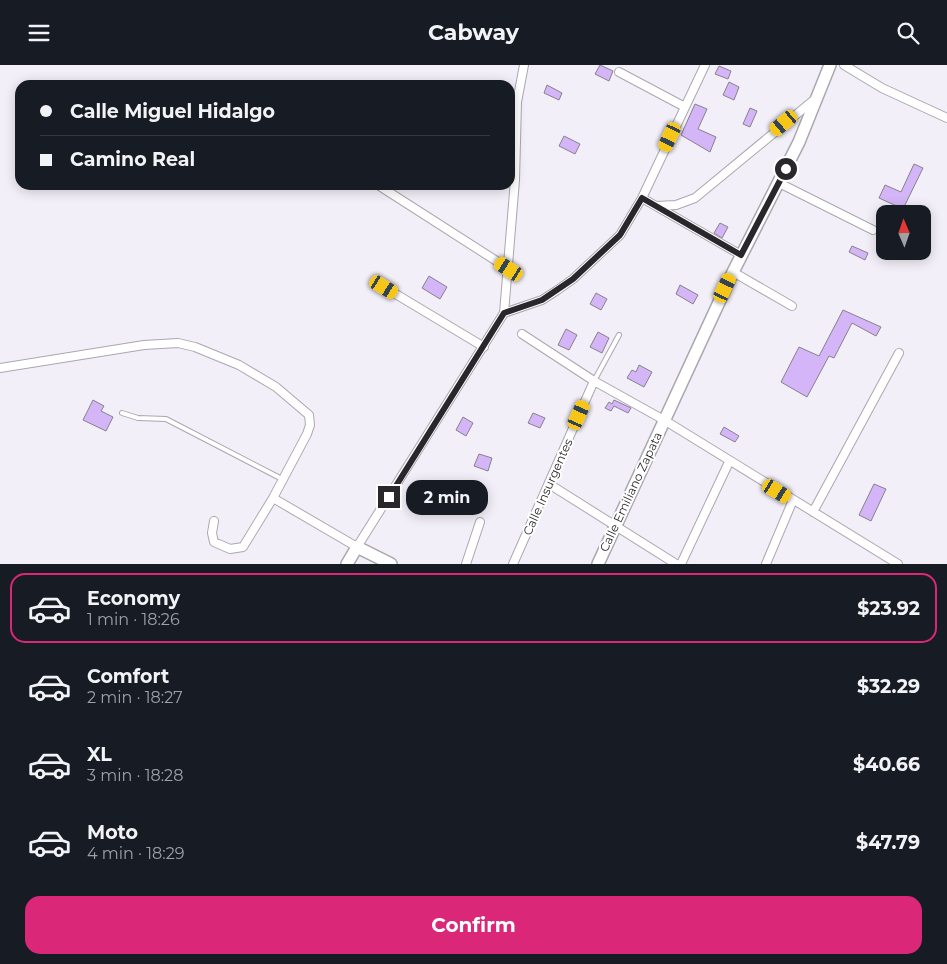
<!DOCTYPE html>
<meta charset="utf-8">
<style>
:root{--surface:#171b24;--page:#242831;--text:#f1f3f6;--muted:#9ea1a6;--line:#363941;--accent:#db2777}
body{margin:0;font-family:Montserrat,sans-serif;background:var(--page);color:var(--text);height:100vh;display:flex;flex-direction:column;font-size:19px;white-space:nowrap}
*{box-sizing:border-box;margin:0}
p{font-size:16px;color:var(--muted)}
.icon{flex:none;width:28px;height:28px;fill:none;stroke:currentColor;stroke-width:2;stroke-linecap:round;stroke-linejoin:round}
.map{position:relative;height:499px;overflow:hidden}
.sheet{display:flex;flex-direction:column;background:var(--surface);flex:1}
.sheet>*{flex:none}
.top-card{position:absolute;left:15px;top:15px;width:500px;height:110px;border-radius:15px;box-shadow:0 2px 12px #0003;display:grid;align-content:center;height:110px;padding:0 25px;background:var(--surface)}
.needle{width:32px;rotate:358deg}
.fabs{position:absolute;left:876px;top:140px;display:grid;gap:10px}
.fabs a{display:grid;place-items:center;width:55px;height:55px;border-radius:10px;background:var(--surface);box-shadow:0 2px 12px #0003;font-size:25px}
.end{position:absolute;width:22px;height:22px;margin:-11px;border:6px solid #29272b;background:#fff;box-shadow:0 0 0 2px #fff}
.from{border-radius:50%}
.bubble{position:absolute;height:35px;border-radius:15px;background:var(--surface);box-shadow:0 2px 12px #0003;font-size:16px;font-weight:700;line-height:35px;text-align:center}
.car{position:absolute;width:15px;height:30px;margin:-15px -8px;border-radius:6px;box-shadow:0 0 4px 1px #0007;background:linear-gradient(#f5c518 24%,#345 0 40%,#f5c518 0 76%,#345 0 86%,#f5c518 0)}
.top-card b{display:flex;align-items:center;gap:18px;height:48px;font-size:19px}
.top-card b+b{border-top:1px solid var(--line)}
.top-card i{width:12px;height:12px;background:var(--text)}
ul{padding:9px 0 0;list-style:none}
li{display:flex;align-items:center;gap:15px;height:70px;margin:0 10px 8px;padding:0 15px;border:2px solid transparent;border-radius:15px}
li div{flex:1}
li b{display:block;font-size:19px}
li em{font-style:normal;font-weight:700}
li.selected{border-color:var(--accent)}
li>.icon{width:45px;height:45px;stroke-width:1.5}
.cta{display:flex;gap:10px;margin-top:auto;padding:10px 25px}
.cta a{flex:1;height:58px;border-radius:15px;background:var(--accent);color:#fff;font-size:20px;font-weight:700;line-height:58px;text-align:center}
header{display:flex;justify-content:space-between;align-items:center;height:65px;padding:0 25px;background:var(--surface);font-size:22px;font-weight:700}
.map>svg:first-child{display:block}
.building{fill:#d4b6f8;stroke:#85828a}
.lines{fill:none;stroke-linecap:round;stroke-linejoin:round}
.lane-casing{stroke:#aaa7af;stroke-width:6}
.street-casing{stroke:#aaa7af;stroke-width:10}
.secondary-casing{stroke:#aaa7af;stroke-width:14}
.lane{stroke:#fff;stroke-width:4}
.street{stroke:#fff;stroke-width:8}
.secondary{stroke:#fff;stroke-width:11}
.route{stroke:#29272b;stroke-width:6}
.labels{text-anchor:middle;stroke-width:4;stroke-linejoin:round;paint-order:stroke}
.street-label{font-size:12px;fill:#29272b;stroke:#fff}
</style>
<header><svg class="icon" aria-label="menu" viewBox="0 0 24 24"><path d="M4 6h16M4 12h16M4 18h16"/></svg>Cabway<svg class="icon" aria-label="search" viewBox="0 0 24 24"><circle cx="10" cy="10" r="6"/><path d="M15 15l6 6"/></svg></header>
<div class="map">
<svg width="947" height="499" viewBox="0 0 947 499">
<rect width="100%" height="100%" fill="#f3eff8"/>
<path class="building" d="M 600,0 L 613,6 L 609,16 L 595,9 Z
M 719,1 L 731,6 L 728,14 L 715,9 Z
M 729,17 L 739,22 L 734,35 L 723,30 Z
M 547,20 L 562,28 L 559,35 L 544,28 Z
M 695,39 L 707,44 L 698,64 L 716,72 L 710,87 L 681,70 Z
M 750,43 L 757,46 L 750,62 L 743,59 Z
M 564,71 L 580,79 L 575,89 L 559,81 Z
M 914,99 L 923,103 L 903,144 L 879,133 L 885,120 L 901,127 Z
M 720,158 L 728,162 L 722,173 L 714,168 Z
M 852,181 L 868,188 L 865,195 L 849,187 Z
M 429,211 L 447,222 L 440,234 L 422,223 Z
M 680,220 L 698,230 L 693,239 L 676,229 Z
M 596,228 L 607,234 L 601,245 L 590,239 Z
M 843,245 L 881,262 L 876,271 L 852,258 L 834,293 L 829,291 L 807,332 L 781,317 L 799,282 L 819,291 Z
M 566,264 L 577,270 L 569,285 L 558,280 Z
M 598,267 L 609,273 L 602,288 L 590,282 Z
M 639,300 L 652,307 L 644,322 L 627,313 L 632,305 L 636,307 Z
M 93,335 L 104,341 L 101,346 L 113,352 L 106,366 L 83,355 Z
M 614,335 L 631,343 L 628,348 L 614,341 L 611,346 L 605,343 L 609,337 L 612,339 Z
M 533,348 L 545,353 L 540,363 L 528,358 Z
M 463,352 L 473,358 L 466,371 L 456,365 Z
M 724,362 L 739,371 L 735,377 L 720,369 Z
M 479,389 L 492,393 L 488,406 L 474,401 Z
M 874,419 L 886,424 L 871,456 L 859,450 Z"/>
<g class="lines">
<defs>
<path id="lane" d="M 594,316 L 619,270
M 122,348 L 138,353 L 166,354 L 282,414"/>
<path id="street" d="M 844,0 L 882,23 L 947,53
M 619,7 L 685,42
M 779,118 L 873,165
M 378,120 L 509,204
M 642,133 L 741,190
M 656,141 L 676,140 L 695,133 L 815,34
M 733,207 L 792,241
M 384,222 L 484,282
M 504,248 L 542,235 L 556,226 L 573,214 L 620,170 L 642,133 L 705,0
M 522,269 L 594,316 L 664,355 L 898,499
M 0,303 L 144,280 L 178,278 L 195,282 L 239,300 L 276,322 L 309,350 L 310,360 L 307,369 L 273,433 L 243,482 L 230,484 L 214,477 L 212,468 L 214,456
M 549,419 L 676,499
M 273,433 L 357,482 L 504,248 L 515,115 L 517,37 L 524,0
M 813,447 L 899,288
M 466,499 L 480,457
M 513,499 L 594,316
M 681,499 L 729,397
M 766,499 L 793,435"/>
<path id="secondary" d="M 347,499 L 357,482 L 391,499
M 598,499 L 733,207 L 799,77 L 830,0"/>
</defs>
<use href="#lane" class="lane-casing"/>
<use href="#street" class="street-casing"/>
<use href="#secondary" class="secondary-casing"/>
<use href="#lane" class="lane"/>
<use href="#street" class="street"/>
<use href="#secondary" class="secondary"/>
</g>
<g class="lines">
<path class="route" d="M 389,432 L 504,248 L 542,235 L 573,214 L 620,170 L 642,133 L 741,190 L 786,104"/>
</g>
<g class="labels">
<g class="street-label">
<text transform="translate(548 422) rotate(-66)" y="4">Calle Insurgentes</text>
<text transform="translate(631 427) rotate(-65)" y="4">Calle Emiliano Zapata</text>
</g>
</g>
</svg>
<div class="fabs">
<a><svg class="needle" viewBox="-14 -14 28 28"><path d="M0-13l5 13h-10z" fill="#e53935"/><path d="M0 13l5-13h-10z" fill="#9ea1a6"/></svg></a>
</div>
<i class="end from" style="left:786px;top:104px"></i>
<i class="end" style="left:389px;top:432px"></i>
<div class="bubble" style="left:406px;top:415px;width:82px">2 min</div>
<i class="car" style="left:784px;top:58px;rotate:230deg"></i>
<i class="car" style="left:670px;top:72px;rotate:205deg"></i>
<i class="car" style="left:509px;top:204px;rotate:303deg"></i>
<i class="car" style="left:384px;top:222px;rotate:121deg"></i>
<i class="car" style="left:725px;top:223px;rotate:25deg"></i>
<i class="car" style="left:579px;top:350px;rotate:24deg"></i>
<i class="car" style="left:777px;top:426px;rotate:121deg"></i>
<div class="top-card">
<b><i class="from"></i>Calle Miguel Hidalgo</b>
<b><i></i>Camino Real</b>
</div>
</div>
<section class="sheet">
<ul>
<li class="selected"><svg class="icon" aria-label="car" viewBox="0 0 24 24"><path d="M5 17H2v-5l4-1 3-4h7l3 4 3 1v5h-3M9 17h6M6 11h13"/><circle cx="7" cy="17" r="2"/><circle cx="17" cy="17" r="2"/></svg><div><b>Economy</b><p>1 min · 18:26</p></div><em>$23.92</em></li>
<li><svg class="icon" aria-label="car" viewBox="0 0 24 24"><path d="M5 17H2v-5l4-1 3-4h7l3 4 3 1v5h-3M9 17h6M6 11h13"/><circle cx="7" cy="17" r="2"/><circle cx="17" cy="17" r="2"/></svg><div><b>Comfort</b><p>2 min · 18:27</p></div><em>$32.29</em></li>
<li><svg class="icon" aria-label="car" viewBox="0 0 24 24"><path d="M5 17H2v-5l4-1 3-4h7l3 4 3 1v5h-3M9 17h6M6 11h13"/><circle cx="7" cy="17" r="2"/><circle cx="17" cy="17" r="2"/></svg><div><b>XL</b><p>3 min · 18:28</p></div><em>$40.66</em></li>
<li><svg class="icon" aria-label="car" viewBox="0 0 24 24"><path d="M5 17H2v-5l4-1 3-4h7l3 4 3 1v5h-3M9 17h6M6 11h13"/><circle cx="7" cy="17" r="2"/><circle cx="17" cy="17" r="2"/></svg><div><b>Moto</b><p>4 min · 18:29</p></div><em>$47.79</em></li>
</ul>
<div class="cta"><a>Confirm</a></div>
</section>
